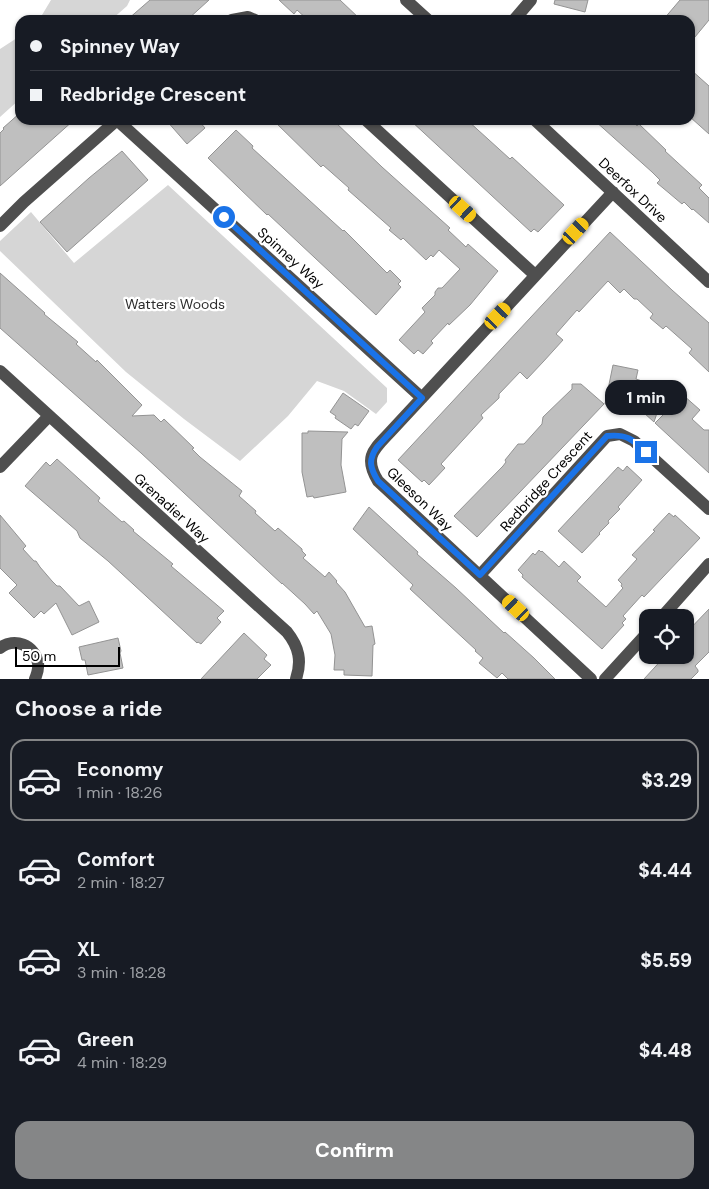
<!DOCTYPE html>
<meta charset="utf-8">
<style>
:root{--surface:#171b24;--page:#242831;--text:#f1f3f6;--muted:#9ea1a6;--line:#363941;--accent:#858687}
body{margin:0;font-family:"DM Sans",sans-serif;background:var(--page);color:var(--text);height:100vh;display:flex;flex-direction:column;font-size:19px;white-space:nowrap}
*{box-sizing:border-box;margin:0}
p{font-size:16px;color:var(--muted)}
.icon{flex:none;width:28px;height:28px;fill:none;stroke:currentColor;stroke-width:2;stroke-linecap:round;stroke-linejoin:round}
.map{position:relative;height:679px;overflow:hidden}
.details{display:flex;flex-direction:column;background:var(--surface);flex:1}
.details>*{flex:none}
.hud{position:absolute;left:15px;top:15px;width:680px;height:110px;border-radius:15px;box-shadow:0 1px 4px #0004;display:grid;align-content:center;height:110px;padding:0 15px;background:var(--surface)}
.fabs{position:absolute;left:639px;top:609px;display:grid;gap:10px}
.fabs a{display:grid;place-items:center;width:55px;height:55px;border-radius:10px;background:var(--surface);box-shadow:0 1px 4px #0004;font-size:25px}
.scale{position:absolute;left:15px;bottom:12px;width:105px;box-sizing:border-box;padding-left:5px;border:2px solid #000;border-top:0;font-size:14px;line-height:18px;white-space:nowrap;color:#000;-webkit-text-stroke:4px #fff;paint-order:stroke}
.end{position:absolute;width:22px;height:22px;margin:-11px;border:6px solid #1a73e8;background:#fff;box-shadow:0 0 0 2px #fff}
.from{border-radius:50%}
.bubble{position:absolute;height:35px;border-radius:15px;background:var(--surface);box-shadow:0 1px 4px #0004;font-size:16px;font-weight:800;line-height:35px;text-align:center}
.car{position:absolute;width:15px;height:30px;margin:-15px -8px;border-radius:6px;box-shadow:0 0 4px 1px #0007;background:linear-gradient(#f5c518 24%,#345 0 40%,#f5c518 0 76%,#345 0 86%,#f5c518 0)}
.hud b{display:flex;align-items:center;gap:18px;height:48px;font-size:19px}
.hud b+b{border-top:1px solid var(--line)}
.hud i{width:12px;height:12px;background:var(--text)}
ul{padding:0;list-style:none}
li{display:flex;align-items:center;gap:15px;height:82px;margin:0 10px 8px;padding:0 5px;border:2px solid transparent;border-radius:15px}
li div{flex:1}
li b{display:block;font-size:19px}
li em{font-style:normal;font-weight:800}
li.on{border-color:var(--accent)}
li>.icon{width:45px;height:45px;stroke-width:1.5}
h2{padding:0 15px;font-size:22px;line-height:60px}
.cta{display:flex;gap:10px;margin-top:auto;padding:10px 15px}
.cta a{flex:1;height:58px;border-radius:15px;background:var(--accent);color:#fff;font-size:20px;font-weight:800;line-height:58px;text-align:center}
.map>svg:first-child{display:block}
.green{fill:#d6d6d6}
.building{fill:#bfbfbf;stroke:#939393}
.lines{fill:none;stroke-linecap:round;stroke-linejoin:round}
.minor{stroke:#4f4f4f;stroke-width:12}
.route{stroke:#1a73e8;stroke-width:6}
.labels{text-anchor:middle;stroke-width:4.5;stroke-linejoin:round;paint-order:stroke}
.street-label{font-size:14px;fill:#000;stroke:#fff}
.park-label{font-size:14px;fill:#2d2d2d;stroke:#fff}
</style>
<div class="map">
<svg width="709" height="679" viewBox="0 0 709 679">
<rect width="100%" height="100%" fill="#fff"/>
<path class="green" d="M 51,0 L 130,0 L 127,6 L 111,20 L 39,20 Z
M 20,36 L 20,99 L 0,117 L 0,49 Z
M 168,185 L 387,388 L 387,402 L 376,414 L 344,391 L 317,381 L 288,416 L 240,461 L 184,419 L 126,372 L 0,251 L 0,241 L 31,212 L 74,263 Z"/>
<path class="building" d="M 150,0 L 209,0 L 187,20 L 127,20 Z
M 279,0 L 340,0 L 361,20 L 308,20 L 297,10 L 294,14 Z
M 555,0 L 588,0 L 585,12 L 554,4 Z
M 680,0 L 709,0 L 709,20 L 690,43 L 690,20 L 663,20 Z
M 690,69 L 709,86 L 709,134 L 690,117 Z
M 20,113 L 20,120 L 74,120 L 0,186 L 0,133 L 4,129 L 3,128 Z
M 166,120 L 198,120 L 205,128 L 187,144 Z
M 273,120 L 333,120 L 382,167 L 450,228 L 448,230 L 466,247 L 468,244 L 498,271 L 470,305 L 449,325 L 448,323 L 431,341 L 433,343 L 423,354 L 418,350 L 414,354 L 399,340 L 425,312 L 422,308 L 435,295 L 435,292 L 438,288 L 442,288 L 460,269 L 439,250 L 433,257 L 431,255 L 426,260 L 403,238 L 401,240 L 389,230 L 391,228 L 348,190 L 349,188 L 323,165 L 321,167 Z
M 410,120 L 467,120 L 510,159 L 512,157 L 564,205 L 538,232 L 534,229 L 531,232 Z
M 594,120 L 631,120 L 637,126 L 639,124 L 666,150 L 665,151 L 702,185 L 699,188 L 709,198 L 709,223 L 693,209 L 692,210 L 684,202 L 682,204 L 669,193 L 657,183 L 660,180 L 652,172 Z
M 236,130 L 253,146 L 252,148 L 343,231 L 344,230 L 387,273 L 390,270 L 401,281 L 398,284 L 401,287 L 376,315 L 268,214 L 267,215 L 208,158 Z
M 122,151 L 148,180 L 67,252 L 40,222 L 89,178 Z
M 610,232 L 672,290 L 709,323 L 709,372 L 689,353 L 692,349 L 666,326 L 663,329 L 650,318 L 653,314 L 637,299 L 634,299 L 624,289 L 620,293 L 608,281 L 579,312 L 577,310 L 556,334 L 563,340 L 543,362 L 527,379 L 520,372 L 499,394 L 499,398 L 481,415 L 483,418 L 441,464 L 445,468 L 429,485 L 424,480 L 422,482 L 398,460 Z
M 0,273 L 45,313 L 44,314 L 78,342 L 76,344 L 96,362 L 97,360 L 142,405 L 132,416 L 154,415 L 161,422 L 164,419 L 194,448 L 192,449 L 200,457 L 242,491 L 239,496 L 256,511 L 255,513 L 275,531 L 278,528 L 302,549 L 302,551 L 306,555 L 303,558 L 325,577 L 329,572 L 337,581 L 336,582 L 345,592 L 365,627 L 372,626 L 375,644 L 373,645 L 372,676 L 344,675 L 344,670 L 334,670 L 335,655 L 331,634 L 317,611 L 314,614 L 305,604 L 282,583 L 282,584 L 141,453 L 0,328 Z
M 613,365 L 638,370 L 636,379 L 665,389 L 654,422 L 644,413 L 645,412 L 605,404 Z
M 572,384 L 581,384 L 604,404 L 477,537 L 454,516 L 503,466 L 506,462 L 505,460 L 518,444 L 524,444 L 542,424 L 543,417 L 572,389 Z
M 343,393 L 369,411 L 358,426 L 355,424 L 351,429 L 335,418 L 336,416 L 330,412 Z
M 683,395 L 700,410 L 692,419 L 704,430 L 709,430 L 709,473 L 655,423 Z
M 308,431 L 348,432 L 342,439 L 341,465 L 346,492 L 314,498 L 313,496 L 307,497 L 302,472 L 302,433 L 308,433 Z
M 57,459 L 100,498 L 98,501 L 122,522 L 124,521 L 134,530 L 133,531 L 173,564 L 171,566 L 224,611 L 217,618 L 221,622 L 201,644 L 198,642 L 197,643 L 108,561 L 80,538 L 77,531 L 25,486 L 46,462 L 50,466 Z
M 627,466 L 642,480 L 618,507 L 620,509 L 608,521 L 609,523 L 599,533 L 600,534 L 582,553 L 558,531 L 618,467 L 623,471 Z
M 369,507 L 418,552 L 417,554 L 456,588 L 504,633 L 505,632 L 534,658 L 555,679 L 508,679 L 502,673 L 497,678 L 479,663 L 483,658 L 475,651 L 476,650 L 410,589 L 413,585 L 353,529 Z
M 669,513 L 674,517 L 675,515 L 700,538 L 644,597 L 642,595 L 623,616 L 626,619 L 622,623 L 624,625 L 602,649 L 522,577 L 523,575 L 518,570 L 533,553 L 535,555 L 539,550 L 541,552 L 542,551 L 559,567 L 564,561 L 581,577 L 577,581 L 606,607 L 623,588 L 621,586 L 622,584 L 618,580 L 637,559 L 632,555 L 655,531 L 653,530 Z
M 0,515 L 26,546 L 23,549 L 34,561 L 36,561 L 40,567 L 52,581 L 57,586 L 60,586 L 79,606 L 89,601 L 99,622 L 72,635 L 56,603 L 44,614 L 41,611 L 34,618 L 9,593 L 17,585 L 0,568 Z
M 709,609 L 709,652 L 695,666 L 698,670 L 698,672 L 691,679 L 644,679 L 666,655 L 685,655 L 685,634 Z
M 244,633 L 267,655 L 264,659 L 271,665 L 257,679 L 201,679 Z
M 118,638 L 121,651 L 120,653 L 123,668 L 88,675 L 85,660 L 82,660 L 79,647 Z"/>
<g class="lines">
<path class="minor" d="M 406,0 L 428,20
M 232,20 L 248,17 L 255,20
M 514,20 L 531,0
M 117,120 L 422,398
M 366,120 L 535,275
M 535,120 L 709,282
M 0,226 L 24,202 L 117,120
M 0,371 L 287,632 C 299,647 302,661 296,679
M 0,467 L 49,416
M 480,575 L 607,436 L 620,434 L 634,441 L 709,509
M 661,618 L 709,564
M 0,648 C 14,637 35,645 38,663 C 39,669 37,674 35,679
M 591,679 L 378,481 C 362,455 376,448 393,429 L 613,192
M 605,679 L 648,632"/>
</g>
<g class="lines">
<path class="route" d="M 224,217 L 422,398 L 377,447 C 368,460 370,468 378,481 L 480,575 L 607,436 C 627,434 632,439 646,452"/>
</g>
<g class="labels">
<g class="street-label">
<text transform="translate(633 190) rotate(43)" y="5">Deerfox Drive</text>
<text transform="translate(291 258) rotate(42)" y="5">Spinney Way</text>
<text transform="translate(546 481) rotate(-48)" y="5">Redbridge Crescent</text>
<text transform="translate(420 499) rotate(44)" y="5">Gleeson Way</text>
<text transform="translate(172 508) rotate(42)" y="5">Grenadier Way</text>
</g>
<g class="park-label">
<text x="175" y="309">Watters Woods</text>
</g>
</g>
</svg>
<div class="fabs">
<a><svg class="icon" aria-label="locate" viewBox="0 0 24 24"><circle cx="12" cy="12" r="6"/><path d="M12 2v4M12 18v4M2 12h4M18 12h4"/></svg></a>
</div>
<div class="scale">50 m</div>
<i class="end from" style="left:224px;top:217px"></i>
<i class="end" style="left:646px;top:452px"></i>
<div class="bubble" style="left:605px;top:380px;width:82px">1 min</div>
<i class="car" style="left:463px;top:209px;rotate:132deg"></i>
<i class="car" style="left:576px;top:231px;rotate:43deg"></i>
<i class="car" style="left:498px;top:316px;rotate:43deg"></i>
<i class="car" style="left:516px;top:608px;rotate:313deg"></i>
<div class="hud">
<b><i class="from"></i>Spinney Way</b>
<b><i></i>Redbridge Crescent</b>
</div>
</div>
<section class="details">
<h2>Choose a ride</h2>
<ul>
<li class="on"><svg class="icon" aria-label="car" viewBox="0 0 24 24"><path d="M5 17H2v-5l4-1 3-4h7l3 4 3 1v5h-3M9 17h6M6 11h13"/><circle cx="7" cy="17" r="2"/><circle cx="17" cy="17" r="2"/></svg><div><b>Economy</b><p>1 min · 18:26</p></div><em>$3.29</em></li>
<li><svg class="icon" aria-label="car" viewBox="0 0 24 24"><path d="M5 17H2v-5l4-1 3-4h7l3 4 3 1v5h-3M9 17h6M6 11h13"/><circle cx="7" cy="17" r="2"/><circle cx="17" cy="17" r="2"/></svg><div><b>Comfort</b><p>2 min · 18:27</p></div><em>$4.44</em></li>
<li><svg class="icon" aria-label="car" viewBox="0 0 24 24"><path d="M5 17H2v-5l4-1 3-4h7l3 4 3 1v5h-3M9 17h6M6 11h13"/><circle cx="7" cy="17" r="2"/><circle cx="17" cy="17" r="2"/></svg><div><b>XL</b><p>3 min · 18:28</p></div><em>$5.59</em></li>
<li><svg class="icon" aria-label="car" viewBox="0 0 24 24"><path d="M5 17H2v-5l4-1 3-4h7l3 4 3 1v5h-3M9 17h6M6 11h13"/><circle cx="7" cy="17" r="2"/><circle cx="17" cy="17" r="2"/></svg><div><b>Green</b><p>4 min · 18:29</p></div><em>$4.48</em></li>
</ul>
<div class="cta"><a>Confirm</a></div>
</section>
